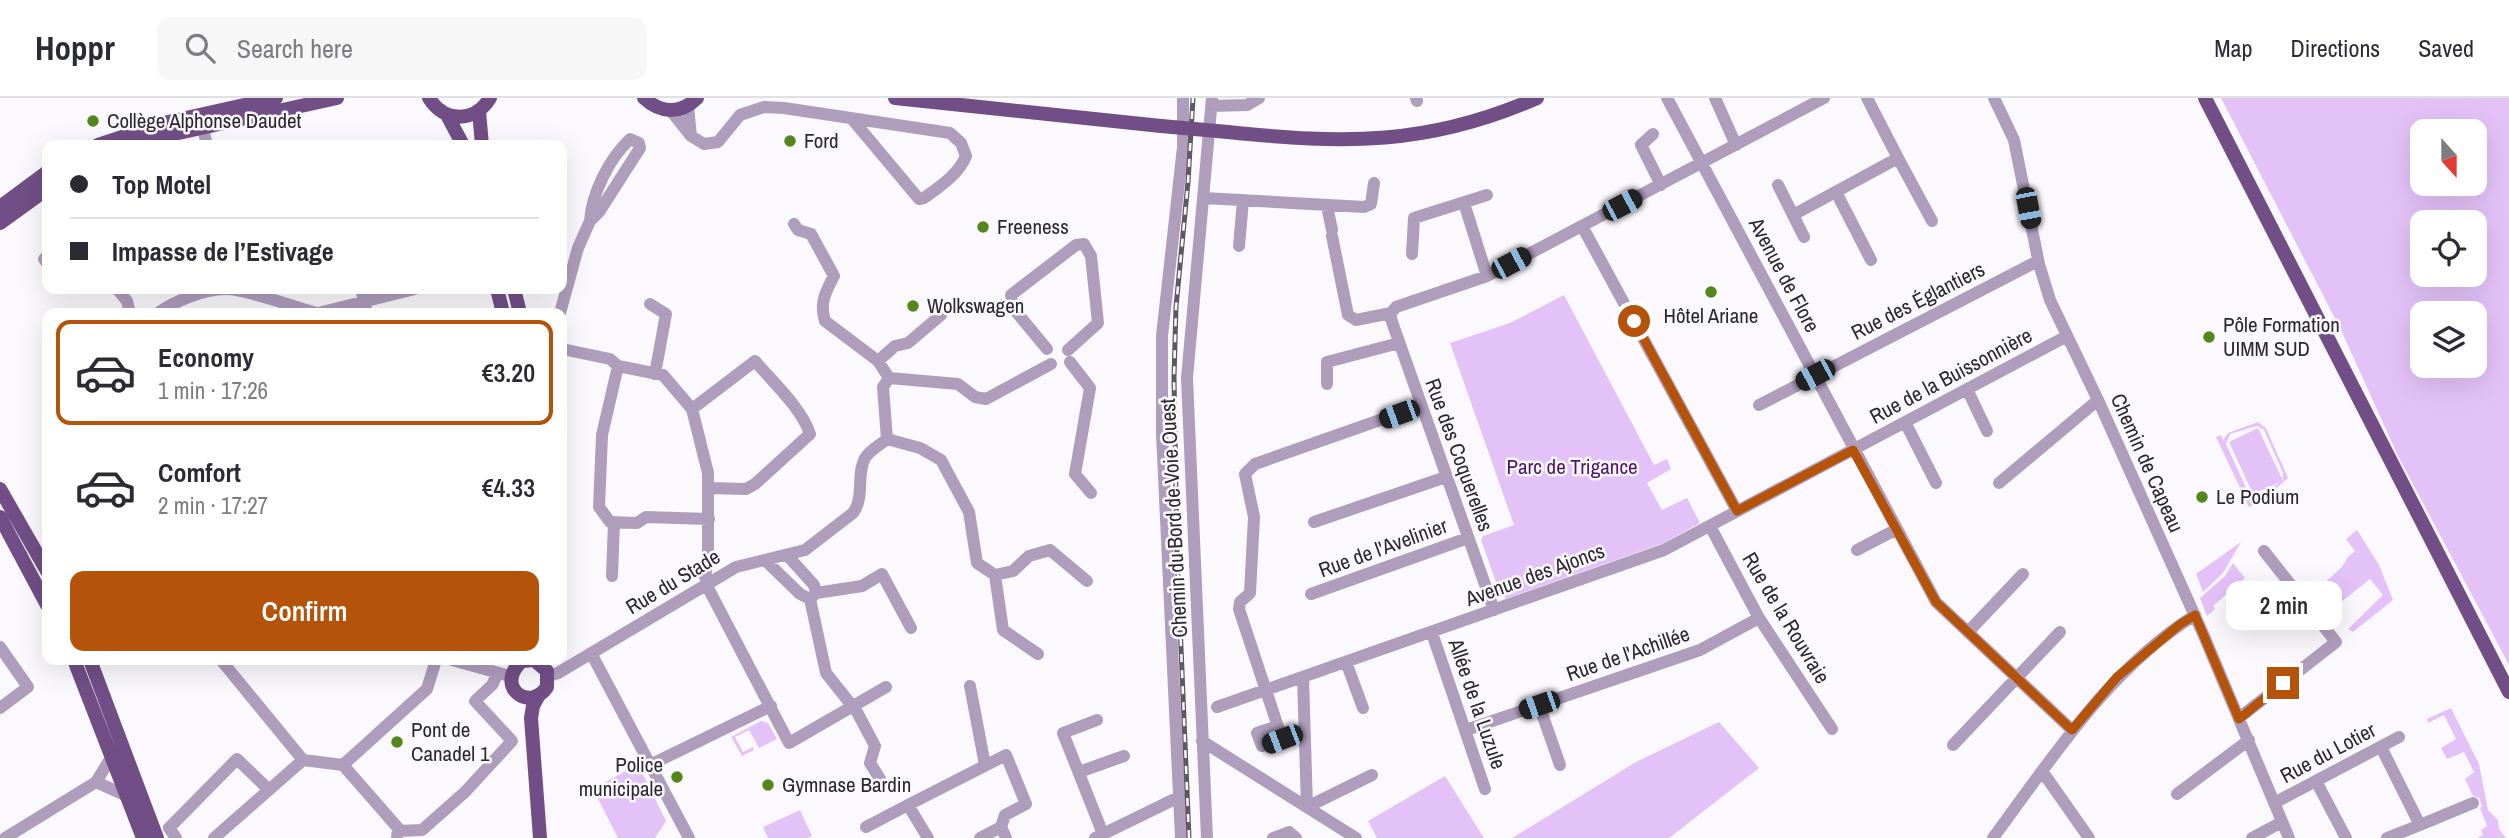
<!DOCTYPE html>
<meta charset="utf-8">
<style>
:root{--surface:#fff;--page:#f7f7f7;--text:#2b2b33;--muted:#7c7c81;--line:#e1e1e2;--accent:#b45309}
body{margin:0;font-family:"Archivo Narrow",sans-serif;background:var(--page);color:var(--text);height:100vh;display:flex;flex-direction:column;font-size:26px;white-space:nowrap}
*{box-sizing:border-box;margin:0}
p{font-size:23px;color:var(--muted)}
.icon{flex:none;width:38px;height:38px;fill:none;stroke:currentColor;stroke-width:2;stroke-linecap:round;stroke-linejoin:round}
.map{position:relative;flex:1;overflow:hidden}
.sheet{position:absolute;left:42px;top:210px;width:525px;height:357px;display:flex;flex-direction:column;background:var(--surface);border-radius:14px;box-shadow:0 7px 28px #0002}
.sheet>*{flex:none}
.guide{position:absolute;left:42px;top:42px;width:525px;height:154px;border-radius:14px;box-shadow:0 7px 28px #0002;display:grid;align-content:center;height:154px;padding:0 28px;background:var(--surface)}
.needle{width:46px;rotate:159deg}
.buttons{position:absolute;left:2410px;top:21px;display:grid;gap:14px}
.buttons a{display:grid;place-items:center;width:77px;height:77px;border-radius:14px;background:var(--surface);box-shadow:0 7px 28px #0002;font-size:35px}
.end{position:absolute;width:32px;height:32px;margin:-16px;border:9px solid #b45309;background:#fff;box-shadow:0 0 0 4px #fff}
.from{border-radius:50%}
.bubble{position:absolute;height:49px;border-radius:14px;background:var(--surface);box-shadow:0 7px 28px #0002;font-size:23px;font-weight:600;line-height:49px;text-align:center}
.car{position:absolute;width:21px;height:42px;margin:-21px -10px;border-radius:9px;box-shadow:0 0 5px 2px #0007;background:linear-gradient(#222 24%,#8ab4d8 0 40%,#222 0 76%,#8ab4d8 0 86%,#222 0)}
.guide b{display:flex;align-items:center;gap:24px;height:66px;font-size:26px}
.guide b+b{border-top:2px solid var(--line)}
.guide i{width:18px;height:18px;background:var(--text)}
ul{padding:12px 0 0;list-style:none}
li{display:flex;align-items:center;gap:21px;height:105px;margin:0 14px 10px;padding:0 14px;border:4px solid transparent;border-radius:14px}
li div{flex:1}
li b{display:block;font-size:26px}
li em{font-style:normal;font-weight:600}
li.active{border-color:var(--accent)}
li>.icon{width:63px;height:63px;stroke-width:1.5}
.cta{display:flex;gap:14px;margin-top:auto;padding:14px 28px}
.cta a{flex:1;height:80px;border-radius:14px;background:var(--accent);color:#fff;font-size:28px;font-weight:600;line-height:80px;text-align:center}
header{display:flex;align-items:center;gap:42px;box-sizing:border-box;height:98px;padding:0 35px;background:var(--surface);border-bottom:2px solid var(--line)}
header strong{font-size:33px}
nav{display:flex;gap:38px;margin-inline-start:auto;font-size:24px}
.search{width:490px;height:63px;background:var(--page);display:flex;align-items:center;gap:18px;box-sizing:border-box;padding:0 24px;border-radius:14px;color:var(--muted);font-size:26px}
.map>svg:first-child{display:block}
.green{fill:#e3c2f8;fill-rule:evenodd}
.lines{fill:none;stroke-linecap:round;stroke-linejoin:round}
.minor{stroke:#af9dbc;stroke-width:12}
.major{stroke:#714f86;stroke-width:14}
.rail-casing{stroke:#5e5961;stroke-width:5}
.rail{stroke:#fcf9fe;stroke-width:2.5;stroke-dasharray:8;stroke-linecap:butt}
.major-bridge{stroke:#714f86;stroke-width:14}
.route{stroke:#b45309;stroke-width:9}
.poi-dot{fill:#55861a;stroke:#fcf9fe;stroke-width:2.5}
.labels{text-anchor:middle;stroke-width:5;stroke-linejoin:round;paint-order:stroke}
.poi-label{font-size:21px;fill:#2d2730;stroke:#fcf9fe;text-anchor:start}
.street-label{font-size:21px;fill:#2d2730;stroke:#fcf9fe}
.park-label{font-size:21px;fill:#4d1568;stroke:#fcf9fe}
</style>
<header>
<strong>Hoppr</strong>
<div class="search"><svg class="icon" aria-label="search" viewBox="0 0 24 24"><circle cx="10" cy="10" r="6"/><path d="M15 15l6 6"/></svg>Search here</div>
<nav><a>Map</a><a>Directions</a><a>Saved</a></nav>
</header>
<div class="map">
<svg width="2509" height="740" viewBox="0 0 2509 740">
<rect width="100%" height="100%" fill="#fcf9fe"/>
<path class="green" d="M 2221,0 L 2509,0 L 2509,567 L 2398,358 L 2341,232 ZM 2422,33 L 2474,33 L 2474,86 L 2422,86 ZM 2422,124 L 2474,124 L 2474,177 L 2422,177 ZM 2422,215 L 2474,215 L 2474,268 L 2422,268 Z
M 1564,197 L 1654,367 L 1667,361 L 1671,371 L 1647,385 L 1662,412 L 1687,400 L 1700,425 L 1664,445 L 1505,501 L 1504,495 L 1500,495 L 1481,442 L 1483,438 L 1514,427 L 1450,245 L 1510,225 Z
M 2258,324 L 2266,330 L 2288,380 L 2263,402 L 2251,402 L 2254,407 L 2249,409 L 2216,339 L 2221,337 L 2223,342 L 2228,335 ZM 2257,328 L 2264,332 L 2283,375 L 2283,383 L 2258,330 L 2229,344 L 2253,396 L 2281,384 L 2257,399 L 2249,396 L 2226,346 L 2230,336 Z
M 2357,432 L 2379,467 L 2393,502 L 2353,534 L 2348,531 L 2383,497 L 2370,481 L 2336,508 L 2321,488 L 2342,469 L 2348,459 L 2355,453 L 2346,441 Z
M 2241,444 L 2223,475 L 2203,494 L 2196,476 Z
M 2233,465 L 2245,480 L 2213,508 L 2215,511 L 2207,518 L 2200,500 L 2225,478 Z
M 2451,610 L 2479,666 L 2488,712 L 2498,722 L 2499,731 L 2506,740 L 2477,740 L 2483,737 L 2481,732 L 2487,728 L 2480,710 L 2482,708 L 2479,700 L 2473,698 L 2465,681 L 2474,674 L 2464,654 L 2447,661 L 2441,650 L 2456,641 L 2444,617 L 2428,625 L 2427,621 Z
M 761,623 L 768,625 L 777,641 L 759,650 L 749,632 L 735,639 L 743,654 L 753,649 L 754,652 L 742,658 L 731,639 Z
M 1719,624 L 1759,670 L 1669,740 L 1512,740 L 1636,664 Z
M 638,666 L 666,723 L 655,740 L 618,740 L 593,691 Z
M 1445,678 L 1484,740 L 1377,740 L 1368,723 Z
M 800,712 L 812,738 L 808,740 L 768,740 L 763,729 Z"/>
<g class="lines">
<path class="minor" d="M 1416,0 L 1417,3
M 1667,0 L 1936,504 L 2072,632
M 1715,0 L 1736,47
M 1994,0 L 2014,42 L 2039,166 L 2050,202 L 2098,302 L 2204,538 L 2289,740
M 1211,8 L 1247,7 L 1259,0
M 671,13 L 691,38 L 688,8
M 203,30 L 207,47
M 1653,36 L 1641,47 L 1661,87
M 691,38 L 704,46 L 718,44 L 740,17 L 764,9 L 784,10 L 950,35 L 961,45 L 966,58 C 959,76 939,89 924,100 L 919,101 L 852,21
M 1898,60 L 1932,123
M 1778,87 L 1804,139
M 1836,94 L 1871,162
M 1204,100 L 1364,109 L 1371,106 L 1374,85
M 1464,105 L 1487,178
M 1327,108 L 1332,132
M 1793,117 L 1898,60 L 1867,0
M 794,126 L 798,132 L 811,136 L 834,178 C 826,193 819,205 825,223 L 878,263 L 889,280
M 1582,128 L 1737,413
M 1332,138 L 1348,217 L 1356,222 L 1391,215
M 1239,148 L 1243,102
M 1412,156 L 1414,120 L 1487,97
M 47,159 L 44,161 L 47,165
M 117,191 L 127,203 L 130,215
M 361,191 L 367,215
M 650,206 L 666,216 L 655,276
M 158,215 C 175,203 204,191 226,191 C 246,191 294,209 317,215
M 318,215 L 415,191
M 560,215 L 578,150 L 590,123 L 599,114 L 640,50 L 639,45 L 630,41 C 609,61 592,95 590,123
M 1391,215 L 1396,209 L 1487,178 L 1824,0
M 1391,215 L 1391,221 L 1494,512
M 562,251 L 610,261 L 618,268 L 663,277 L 692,311 L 708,375 L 708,462 L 705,479 L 708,484
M 1047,251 L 1013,210 L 1011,197 L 1076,147 L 1084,146 L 1091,158 L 1098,225 L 1068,252
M 878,263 L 895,248 L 908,245 L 941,217
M 1070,264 L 1090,290 L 1075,376 L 1091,395
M 618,268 L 602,337 L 599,409 L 610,424 L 637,425 L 646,419 L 709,421
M 889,280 L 883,289 L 887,341 L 920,350 L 941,362 L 969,414 L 977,465 L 995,477
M 889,280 L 958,286 L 975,299 L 986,301 L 1051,266
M 1327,286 L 1327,264 L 1399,245
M 1967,291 L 1987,333
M 1759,307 L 2038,163
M 692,311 L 755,263 C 773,284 802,311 810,336 L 755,386 L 746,391 L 709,390
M 1905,324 L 1936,385
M 1999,385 L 2098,302
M 1314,424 L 1446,379
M 1710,428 L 1759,520 L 1832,631
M 1857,452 L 1897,431
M 765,462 L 800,496 L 810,501 L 816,495 L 814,487 L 787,457
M 612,478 L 614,424
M 706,486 L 789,645 L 886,589
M 816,495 L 862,488 L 882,476 L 911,530
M 1311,496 L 1468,440
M 810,501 L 826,575 L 857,614 L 875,648 L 870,665 L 880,681
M 1968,534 L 2023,476
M 1432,535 L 1485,691
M 0,549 L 28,589 L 0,610
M 591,555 L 689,740
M 1038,556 L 1003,532 L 995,477 L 1013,473 L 1029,458 L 1050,452 L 1087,483
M 221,562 L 303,662
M 452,562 L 506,577
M 1346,564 L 1363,610
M 549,578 L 558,575 L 736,469 L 805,452 L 853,415 C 865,399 856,376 865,360 C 870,352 880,347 887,341
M 1303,579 L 1307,709
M 970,588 L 985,667
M 1539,607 L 1560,667
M 1217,609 L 1664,452 L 2067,238
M 2239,620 L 2336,544 L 2264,453
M 1097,622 L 1063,635 L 1103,736
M 1277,628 L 1257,635 L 1262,648 L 1282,641 L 1239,511 L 1240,504 L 1250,495 L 1254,419 L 1245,376 L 1255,366 L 1420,308
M 1466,632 L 1700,552 L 1759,520
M 1202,643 L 1356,740
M 1953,647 L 2060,534
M 2381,649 L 2420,727 L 2387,740
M 343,667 L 427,591 L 436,562
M 650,667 L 771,608
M 2042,673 L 2089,740
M 1079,674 L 1124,658
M 2316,683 L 2346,740
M 96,684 L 127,698
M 2177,696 L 2249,642
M 2274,705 L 2399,639
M 1307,709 L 1372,677
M 2420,727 L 2473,705
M 866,729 L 908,707
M 398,733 L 422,732 L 465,694 L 512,643 L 475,603 L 492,587 L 498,575
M 5,740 L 96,684 L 112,658
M 176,740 L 169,730 L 237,661 L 269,692
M 214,740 L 303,662 L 343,667 L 398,730 L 397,740
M 928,740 L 908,707 L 1006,657 L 1026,706 L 1005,717 L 1001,729 L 1006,740
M 980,740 L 1001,729
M 1095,740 L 1179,699
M 1181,740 L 1162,336 L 1162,238 L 1183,49 L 1183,0
M 1207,740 L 1187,280 L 1212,0
M 1273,740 L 1289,734 L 1296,740
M 1993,740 C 2053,659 2108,572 2195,517
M 2252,740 L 2282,724"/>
<path class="major" d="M 429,0 C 444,25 475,25 490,0
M 644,0 C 661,16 681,16 697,0
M 895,0 L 1161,28
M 2205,0 L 2509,594
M 479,13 L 482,47
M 447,17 L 463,47
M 1228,34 C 1344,46 1428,48 1537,0
M 98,47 L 168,24 L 276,0
M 139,47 L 174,36 L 337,0
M 0,109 L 47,74
M 0,125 L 47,91
M 497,191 L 503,215
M 514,191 L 520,215
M 0,391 L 47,473
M 0,419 L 47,507
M 74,562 L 143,740
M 90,562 L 157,740
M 522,563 L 534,562 L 547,573 L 547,589 C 529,616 493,587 523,562
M 539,597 L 533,608 L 531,620 L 540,740"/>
<defs>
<path id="rail" d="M 1189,740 L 1177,454 L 1174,280 L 1176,209 L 1188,84 L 1193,0"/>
</defs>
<use href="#rail" class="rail-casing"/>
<use href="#rail" class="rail"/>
<path class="major-bridge" d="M 1161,28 L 1228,34"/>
</g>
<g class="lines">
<path class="route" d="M 1634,223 L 1737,413 L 1853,352 L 1936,504 L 2072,632 L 2117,579 L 2179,527 L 2195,517 L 2239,621 L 2283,585"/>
</g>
<g class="poi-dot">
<circle cx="93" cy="23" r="7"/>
<circle cx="790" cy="43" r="7"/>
<circle cx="983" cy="129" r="7"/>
<circle cx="1711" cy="194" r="7"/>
<circle cx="913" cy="208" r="7"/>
<circle cx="2209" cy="239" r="7"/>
<circle cx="2202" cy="399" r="7"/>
<circle cx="397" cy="644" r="7"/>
<circle cx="677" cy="679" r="7"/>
<circle cx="768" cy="687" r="7"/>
</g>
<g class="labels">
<g class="poi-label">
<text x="107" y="30">Collège Alphonse Daudet</text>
<text x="804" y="50">Ford</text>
<text x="997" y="136">Freeness</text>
<text x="927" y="215">Wolkswagen</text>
<text x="1711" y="225" text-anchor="middle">Hôtel Ariane</text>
<text x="2223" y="234">Pôle Formation<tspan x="2223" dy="24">UIMM SUD</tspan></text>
<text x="2216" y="406">Le Podium</text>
<text x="411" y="639">Pont de<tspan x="411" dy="24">Canadel 1</tspan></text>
<text x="663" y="674" text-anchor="end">Police<tspan x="663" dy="24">municipale</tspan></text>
<text x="782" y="694">Gymnase Bardin</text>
</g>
<g class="street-label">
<text transform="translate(1784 177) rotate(62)" y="7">Avenue de Flore</text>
<text transform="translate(1918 203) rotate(-27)" y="7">Rue des Églantiers</text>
<text transform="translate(1951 278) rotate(-28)" y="7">Rue de la Buissonnière</text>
<text transform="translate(1459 357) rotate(70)" y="7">Rue des Coquerelles</text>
<text transform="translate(2147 365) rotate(66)" y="7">Chemin de Capeau</text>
<text transform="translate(1174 420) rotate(-93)" y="7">Chemin du Bord de Voie Ouest</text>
<text transform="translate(1383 450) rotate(-20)" y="7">Rue de l'Avelinier</text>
<text transform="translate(1535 477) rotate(-20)" y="7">Avenue des Ajoncs</text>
<text transform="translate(673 484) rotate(-31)" y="7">Rue du Stade</text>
<text transform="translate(1786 520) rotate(59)" y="7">Rue de la Rouvraie</text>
<text transform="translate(1628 556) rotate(-19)" y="7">Rue de l'Achillée</text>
<text transform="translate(1477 606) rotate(71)" y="7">Allée de la Luzule</text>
<text transform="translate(2328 655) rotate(-28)" y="7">Rue du Lotier</text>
</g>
<g class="park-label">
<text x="1572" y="376">Parc de Trigance</text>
</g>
</g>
</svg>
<div class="buttons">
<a><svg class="needle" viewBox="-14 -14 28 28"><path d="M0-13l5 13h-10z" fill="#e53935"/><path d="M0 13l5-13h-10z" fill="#7c7c81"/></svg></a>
<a><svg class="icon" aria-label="locate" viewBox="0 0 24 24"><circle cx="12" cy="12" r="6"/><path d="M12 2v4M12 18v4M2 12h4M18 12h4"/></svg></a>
<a><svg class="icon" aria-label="layers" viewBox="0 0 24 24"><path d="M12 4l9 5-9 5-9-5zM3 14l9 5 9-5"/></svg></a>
</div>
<i class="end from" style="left:1634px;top:223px"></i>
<i class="end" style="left:2283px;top:585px"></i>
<div class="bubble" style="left:2226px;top:483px;width:116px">2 min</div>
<i class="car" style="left:1622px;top:107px;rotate:62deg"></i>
<i class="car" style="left:2028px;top:110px;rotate:169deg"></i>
<i class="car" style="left:1511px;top:165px;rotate:62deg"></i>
<i class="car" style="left:1815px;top:277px;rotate:242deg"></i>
<i class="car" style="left:1399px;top:316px;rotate:250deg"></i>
<i class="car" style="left:1539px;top:607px;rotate:251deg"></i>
<i class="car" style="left:1282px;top:641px;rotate:249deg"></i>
<div class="guide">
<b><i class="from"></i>Top Motel</b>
<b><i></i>Impasse de l’Estivage</b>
</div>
<section class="sheet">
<ul>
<li class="active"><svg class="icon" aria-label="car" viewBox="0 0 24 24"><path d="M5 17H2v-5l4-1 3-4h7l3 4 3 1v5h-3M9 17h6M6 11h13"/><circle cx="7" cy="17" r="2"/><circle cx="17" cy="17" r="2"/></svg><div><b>Economy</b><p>1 min · 17:26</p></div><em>€3.20</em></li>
<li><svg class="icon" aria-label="car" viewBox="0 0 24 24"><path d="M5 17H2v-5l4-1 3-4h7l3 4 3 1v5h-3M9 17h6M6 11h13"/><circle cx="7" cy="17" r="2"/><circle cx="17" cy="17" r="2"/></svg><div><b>Comfort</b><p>2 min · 17:27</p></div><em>€4.33</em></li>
</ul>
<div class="cta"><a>Confirm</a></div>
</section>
</div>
